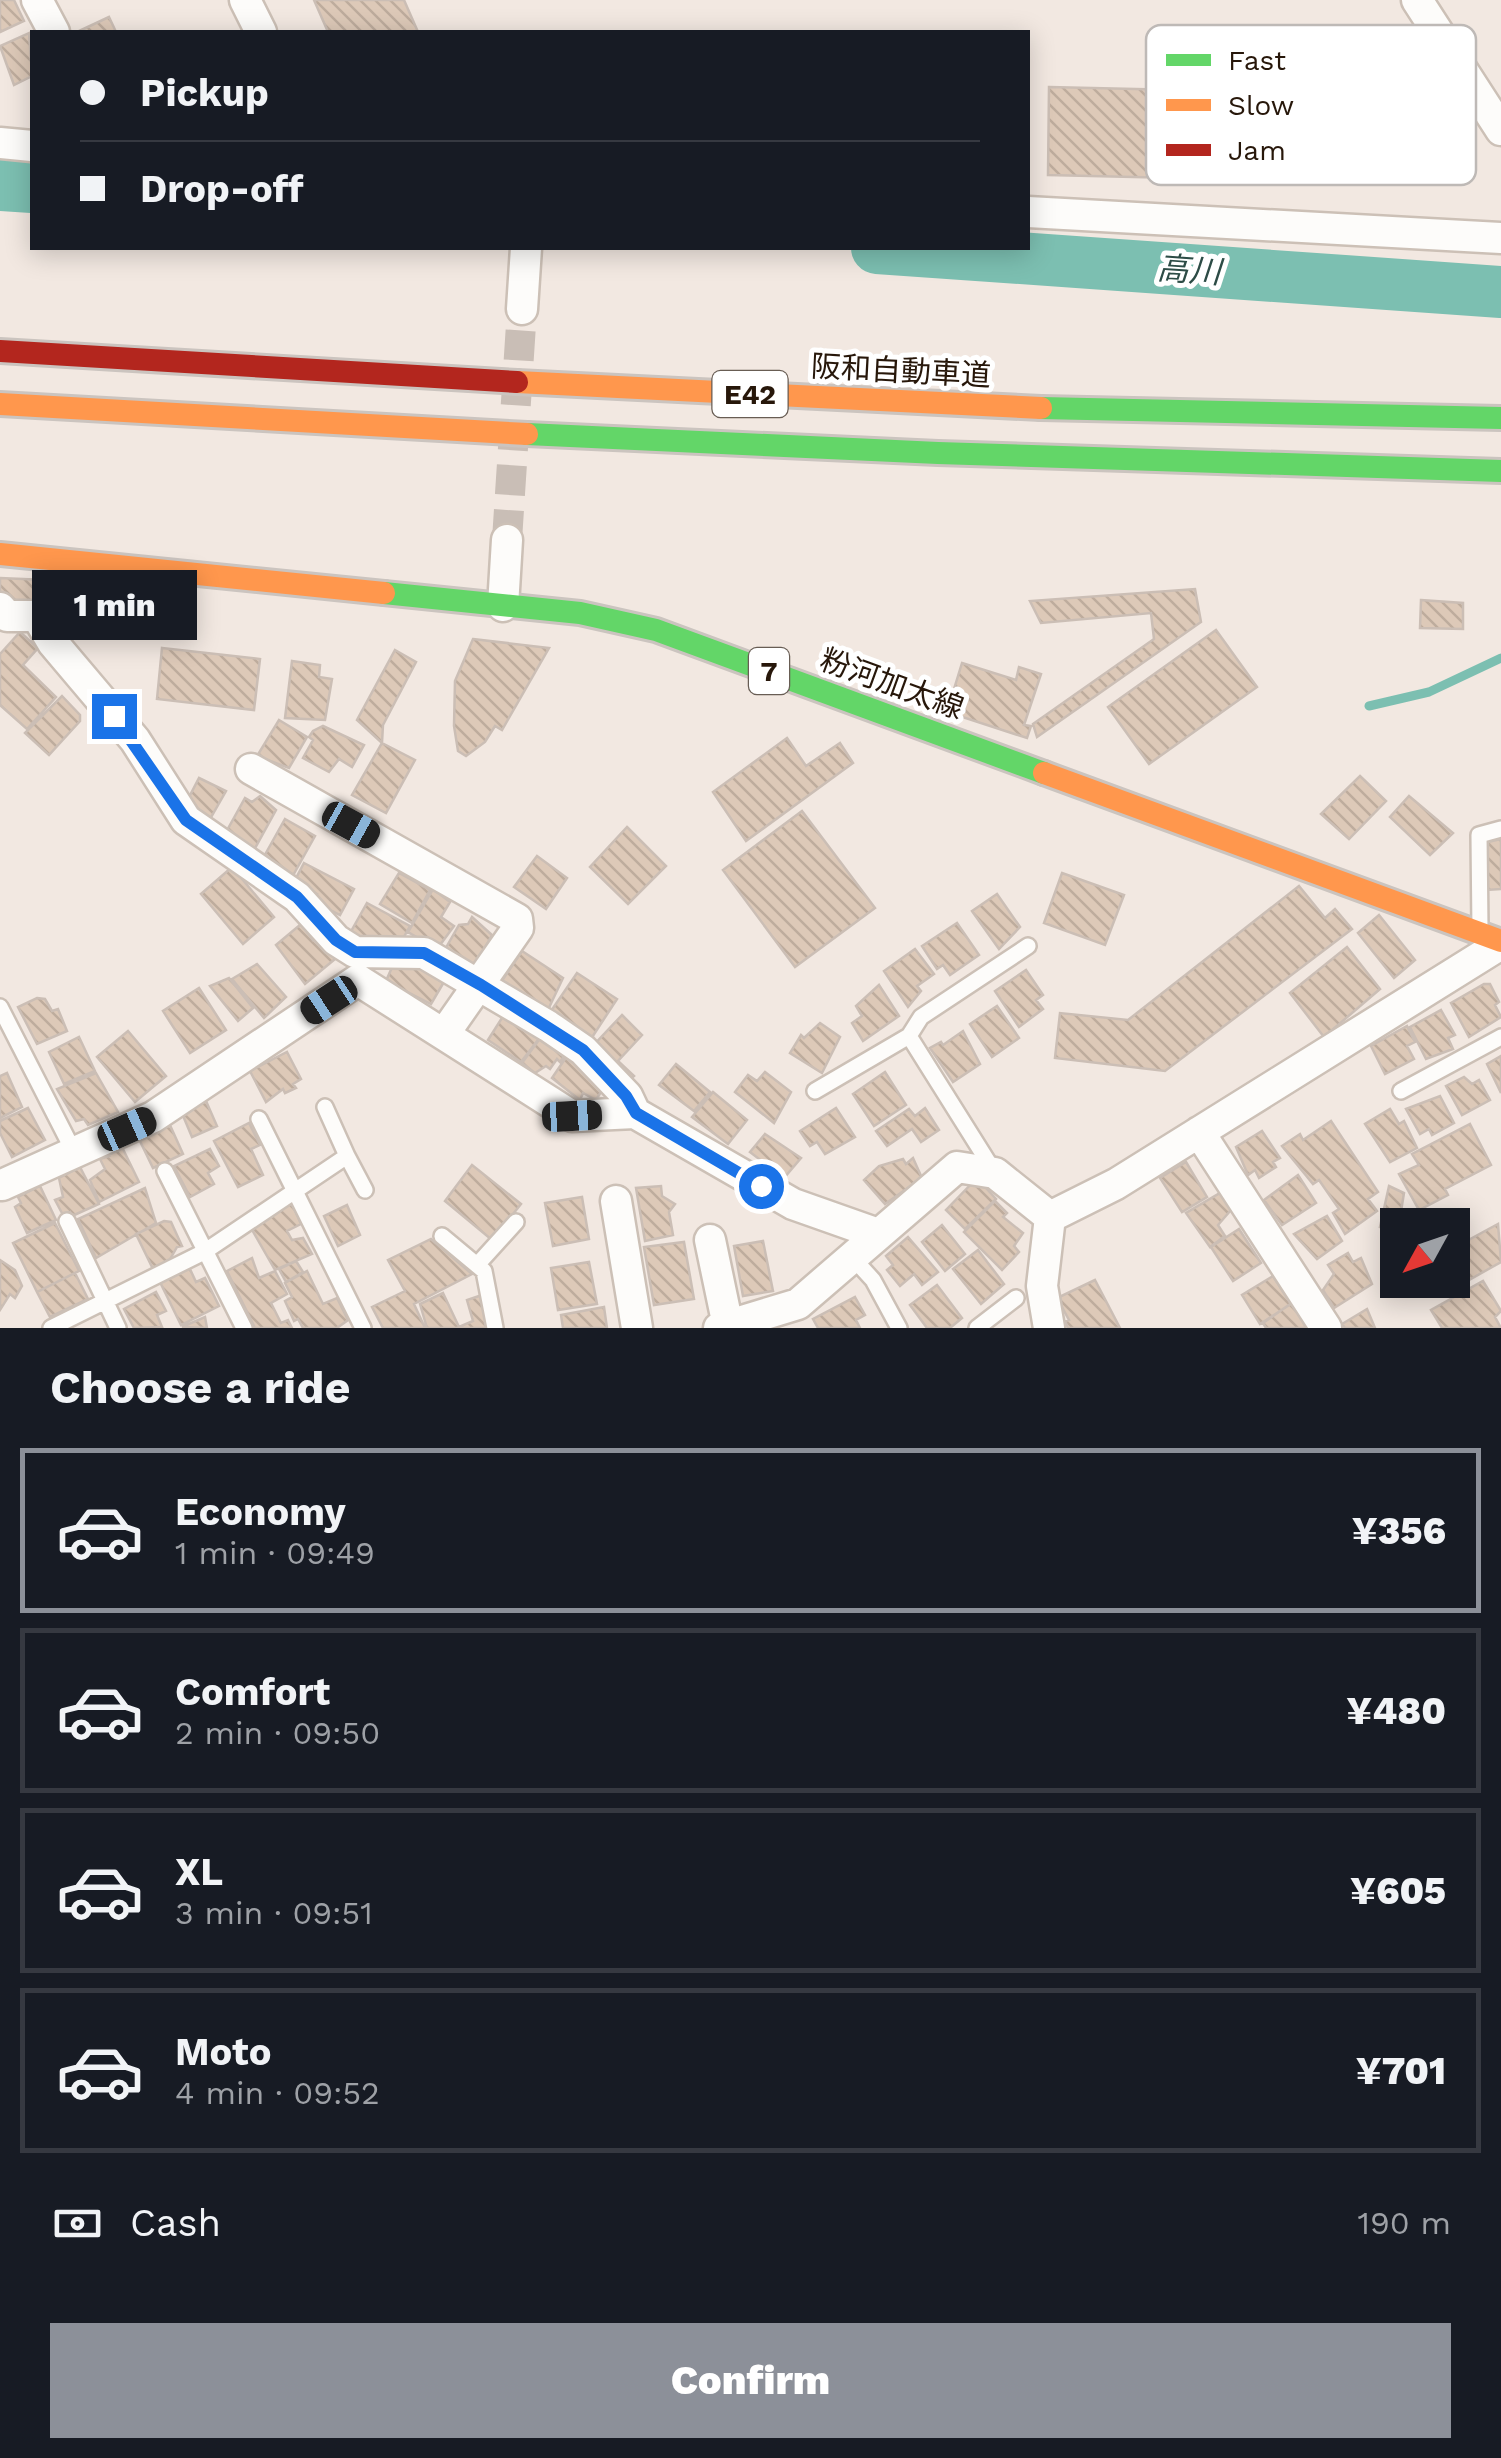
<!DOCTYPE html>
<meta charset="utf-8">
<style>
:root{--surface:#171b24;--page:#242831;--text:#f1f3f6;--muted:#9ea1a6;--line:#363941;--accent:#8c9099}
body{margin:0;font-family:"Work Sans","Noto Sans JP",sans-serif;background:var(--page);color:var(--text);height:100vh;display:flex;flex-direction:column;font-size:38px;white-space:nowrap}
*{box-sizing:border-box;margin:0}
p{font-size:32px;color:var(--muted)}
.icon{flex:none;width:55px;height:55px;fill:none;stroke:currentColor;stroke-width:2;stroke-linecap:round;stroke-linejoin:round}
.map{position:relative;height:1328px;overflow:hidden}
.sheet{display:flex;flex-direction:column;background:var(--surface);flex:1}
.sheet>*{flex:none}
.guide{position:absolute;left:30px;top:30px;width:1000px;height:220px;border-radius:0px;box-shadow:0 5px 25px #0003;display:grid;align-content:center;height:220px;padding:0 50px;background:var(--surface)}
.needle{width:65px;rotate:230deg}
.buttons{position:absolute;left:1380px;top:1208px;display:grid;gap:20px}
.buttons a{display:grid;place-items:center;width:90px;height:90px;border-radius:0px;background:var(--surface);box-shadow:0 5px 25px #0003;font-size:50px}
.end{position:absolute;width:45px;height:45px;margin:-22px;border:12px solid #1a73e8;background:#fff;box-shadow:0 0 0 5px #fff}
.from{border-radius:50%}
.bubble{position:absolute;height:70px;border-radius:0px;background:var(--surface);box-shadow:0 5px 25px #0003;font-size:32px;font-weight:800;line-height:70px;text-align:center}
.car{position:absolute;width:30px;height:60px;margin:-30px -15px;border-radius:12px;box-shadow:0 0 8px 2px #0007;background:linear-gradient(#222 24%,#8ab4d8 0 40%,#222 0 76%,#8ab4d8 0 86%,#222 0)}
.guide b{display:flex;align-items:center;gap:35px;height:95px;font-size:38px}
.guide b+b{border-top:2px solid var(--line)}
.guide i{width:25px;height:25px;background:var(--text)}
ul{padding:0;list-style:none}
li{display:flex;align-items:center;gap:30px;height:165px;margin:0 20px 15px;padding:0 30px;border:5px solid var(--line);border-radius:0px}
li div{flex:1}
li b{display:block;font-size:38px}
li em{font-style:normal;font-weight:800}
li.selected{border-color:var(--accent)}
li>.icon{width:90px;height:90px;stroke-width:1.5}
h2{padding:0 50px;font-size:45px;line-height:120px}
.pay{display:flex;align-items:center;gap:25px;height:110px;padding:0 50px;font-size:38px}
.pay p{margin-inline-start:auto}
.cta{display:flex;gap:20px;margin-top:auto;padding:20px 50px}
.cta a{flex:1;height:115px;border-radius:0px;background:var(--accent);color:#fff;font-size:40px;font-weight:800;line-height:115px;text-align:center}
.map>svg:first-child{display:block}
.lines{fill:none;stroke-linecap:round;stroke-linejoin:round}
.stream{stroke:#7cbfb1;stroke-width:9}
.river{stroke:#7cbfb1;stroke-width:52}
.building{fill:url(#building-back-hatch);stroke:#cbbeb5;stroke-width:2.5}
.street-tunnel{stroke:#c9beb6;stroke-width:30;stroke-dasharray:30 15;stroke-linecap:butt}
.lane-casing{stroke:#ccc0b6;stroke-width:20}
.street-casing{stroke:#ccc0b6;stroke-width:35}
.fast-casing{stroke:#cbc4bf;stroke-width:28}
.slow-casing{stroke:#cbc4bf;stroke-width:28}
.jam-casing{stroke:#cbc4bf;stroke-width:28}
.lane{stroke:#fdfcfa;stroke-width:15}
.street{stroke:#fdfcfa;stroke-width:30}
.fast{stroke:#63d668;stroke-width:22}
.slow{stroke:#ff974d;stroke-width:22}
.jam{stroke:#b3261e;stroke-width:22}
.route{stroke:#1a73e8;stroke-width:12}
.labels{text-anchor:middle;stroke-width:10;stroke-linejoin:round;paint-order:stroke}
.shield{fill:#fff;stroke:#685d54;stroke-width:2.5}
.shield-label{font-size:28px;font-weight:bold;fill:#27170a}
.street-label{font-size:30px;fill:#27170a;stroke:#fff}
.water-label{font-size:32px;font-style:italic;fill:#2d4c46;stroke:#fff}
.key{fill:#fff;stroke:#beb9b6;stroke-width:2.5}
.key-label{font-size:28px;fill:#27170a}
</style>
<div class="map">
<svg width="1501" height="1328" viewBox="0 0 1501 1328">
<defs>
<pattern id="building-back-hatch" width="6" height="6" patternUnits="userSpaceOnUse" patternTransform="scale(2.5)"><rect width="6" height="6" fill="#ddc9b8"/><path d="M-1 5l2 2M0 0l6 6M5-1l2 2" fill="none" stroke="#beac9d"/></pattern>
</defs>
<rect width="100%" height="100%" fill="#f2e8e1"/>
<g class="lines">
<path class="stream" d="M 1369,706 L 1429,692 L 1501,658"/>
<path class="river" d="M 0,185 L 32,187
M 877,248 L 1501,292"/>
</g>
<path class="building" d="M 0,0 L 14,0 L 24,21 L 0,32 Z
M 314,0 L 404,0 L 418,32 L 328,32 Z
M 109,17 L 116,32 L 77,32 Z
M 29,33 L 32,76 L 14,85 L 0,46 Z
M 1049,87 L 1178,90 L 1176,178 L 1048,175 Z
M 0,578 L 45,580 L 45,589 L 74,591 L 74,598 L 30,609 L 0,598 Z
M 1195,589 L 1201,622 L 1037,737 L 1033,724 L 1154,639 L 1151,613 L 1041,623 L 1030,601 Z
M 1421,600 L 1463,603 L 1463,629 L 1420,628 Z
M 1216,630 L 1257,687 L 1149,764 L 1108,707 Z
M 20,632 L 38,648 L 23,665 L 56,697 L 27,729 L 0,705 L 0,654 Z
M 473,639 L 549,648 L 502,730 L 495,726 L 485,742 L 466,756 L 458,751 L 454,726 L 455,681 Z
M 162,648 L 260,659 L 254,710 L 157,699 Z
M 395,650 L 416,662 L 383,725 L 382,743 L 357,720 Z
M 292,661 L 320,665 L 319,677 L 332,679 L 325,720 L 285,718 Z
M 962,663 L 1016,680 L 1019,667 L 1041,674 L 1024,725 L 1031,726 L 1027,738 L 947,712 Z
M 62,696 L 80,715 L 80,721 L 49,755 L 25,733 Z
M 279,720 L 307,737 L 289,768 L 257,756 Z
M 323,726 L 364,745 L 352,767 L 339,759 L 329,772 L 303,758 L 313,740 L 309,737 L 313,731 Z
M 787,738 L 806,766 L 840,743 L 853,763 L 746,841 L 713,792 Z
M 382,743 L 415,760 L 386,813 L 352,795 Z
M 1360,776 L 1386,801 L 1349,839 L 1321,814 Z
M 199,778 L 226,791 L 210,819 L 185,805 Z
M 260,796 L 276,810 L 254,850 L 225,834 L 245,798 L 252,802 Z
M 1409,796 L 1453,833 L 1430,855 L 1390,817 Z
M 802,811 L 875,908 L 795,967 L 723,870 Z
M 285,819 L 315,836 L 291,879 L 262,860 Z
M 627,827 L 666,866 L 628,904 L 590,867 Z
M 1501,839 L 1501,889 L 1487,890 L 1488,842 Z
M 537,856 L 567,878 L 546,909 L 514,887 Z
M 304,863 L 354,889 L 340,915 L 313,901 L 317,894 L 294,882 Z
M 232,867 L 274,917 L 243,944 L 201,894 Z
M 399,873 L 430,890 L 412,923 L 380,904 Z
M 1062,873 L 1124,895 L 1105,945 L 1044,923 Z
M 1299,886 L 1325,918 L 1335,909 L 1352,929 L 1165,1071 L 1055,1058 L 1060,1013 L 1128,1020 Z
M 433,889 L 450,902 L 441,917 L 454,926 L 437,949 L 408,932 Z
M 997,894 L 1020,927 L 999,949 L 972,911 Z
M 367,903 L 410,926 L 401,942 L 367,945 L 349,935 Z
M 1379,915 L 1415,960 L 1394,978 L 1358,933 Z
M 472,917 L 492,935 L 473,969 L 443,953 L 459,925 L 468,924 Z
M 957,923 L 979,955 L 950,975 L 943,965 L 937,969 L 922,946 Z
M 301,924 L 313,940 L 322,931 L 325,946 L 335,959 L 305,984 L 276,945 Z
M 1347,947 L 1380,989 L 1324,1037 L 1290,993 Z
M 915,949 L 934,974 L 917,986 L 921,991 L 908,1007 L 884,971 Z
M 522,951 L 563,978 L 546,1014 L 499,985 Z
M 398,954 L 448,975 L 431,1004 L 386,981 Z
M 257,964 L 286,997 L 264,1018 L 232,979 Z
M 1026,970 L 1043,995 L 1036,1000 L 1043,1009 L 1019,1027 L 995,991 Z
M 577,973 L 617,999 L 589,1042 L 549,1014 Z
M 229,978 L 253,1008 L 238,1021 L 210,986 Z
M 1484,984 L 1490,984 L 1499,1002 L 1495,1005 L 1501,1017 L 1469,1037 L 1451,1003 Z
M 879,985 L 899,1016 L 863,1041 L 852,1023 L 862,1016 L 856,1006 Z
M 199,988 L 226,1030 L 190,1053 L 163,1011 Z
M 37,998 L 45,999 L 52,1011 L 58,1009 L 67,1031 L 37,1044 L 18,1007 Z
M 997,1006 L 1019,1038 L 992,1057 L 970,1024 Z
M 507,1010 L 544,1032 L 521,1062 L 488,1040 Z
M 1441,1010 L 1455,1035 L 1448,1038 L 1453,1049 L 1426,1059 L 1410,1027 Z
M 622,1015 L 642,1035 L 618,1061 L 634,1076 L 626,1083 L 590,1049 Z
M 820,1023 L 840,1037 L 822,1073 L 790,1053 L 801,1035 L 804,1038 Z
M 1407,1026 L 1415,1042 L 1407,1046 L 1414,1059 L 1385,1074 L 1371,1046 Z
M 547,1029 L 571,1046 L 560,1062 L 557,1059 L 550,1069 L 546,1066 L 535,1073 L 522,1063 Z
M 128,1031 L 166,1076 L 135,1102 L 97,1057 Z
M 963,1031 L 980,1064 L 953,1082 L 930,1048 L 941,1042 L 943,1045 Z
M 79,1037 L 95,1071 L 64,1084 L 49,1052 Z
M 287,1052 L 301,1079 L 293,1084 L 296,1088 L 285,1093 L 283,1089 L 266,1102 L 250,1071 Z
M 567,1056 L 607,1082 L 596,1100 L 583,1093 L 580,1100 L 552,1078 Z
M 1501,1056 L 1501,1093 L 1487,1064 Z
M 676,1064 L 710,1092 L 694,1111 L 659,1085 Z
M 765,1072 L 791,1092 L 774,1123 L 735,1092 L 748,1075 L 757,1081 Z
M 885,1072 L 906,1105 L 874,1126 L 853,1094 Z
M 7,1073 L 22,1107 L 0,1118 L 0,1076 Z
M 96,1073 L 118,1112 L 88,1125 L 84,1119 L 76,1121 L 57,1089 Z
M 1464,1077 L 1472,1084 L 1479,1080 L 1490,1100 L 1462,1115 L 1446,1086 Z
M 713,1092 L 747,1120 L 728,1144 L 692,1117 Z
M 1440,1096 L 1454,1123 L 1432,1135 L 1429,1129 L 1420,1134 L 1406,1109 Z
M 206,1101 L 217,1126 L 192,1137 L 181,1111 Z
M 28,1108 L 45,1140 L 12,1157 L 0,1133 L 0,1121 Z
M 836,1108 L 855,1137 L 825,1154 L 817,1142 L 810,1146 L 800,1131 Z
M 925,1108 L 939,1130 L 921,1142 L 912,1129 L 887,1146 L 876,1131 L 909,1109 L 915,1116 Z
M 1390,1109 L 1399,1124 L 1404,1121 L 1417,1148 L 1390,1162 L 1365,1124 Z
M 1331,1121 L 1378,1192 L 1368,1199 L 1377,1211 L 1345,1234 L 1333,1213 L 1339,1209 L 1319,1180 L 1313,1184 L 1282,1146 L 1300,1134 L 1303,1140 Z
M 169,1123 L 183,1154 L 153,1168 L 139,1139 Z
M 249,1123 L 260,1145 L 251,1149 L 263,1175 L 238,1187 L 214,1141 Z
M 1470,1124 L 1491,1165 L 1445,1189 L 1448,1195 L 1419,1210 L 1399,1174 L 1419,1165 L 1412,1154 Z
M 1262,1131 L 1280,1158 L 1273,1162 L 1276,1167 L 1259,1178 L 1255,1170 L 1248,1175 L 1236,1147 Z
M 765,1134 L 801,1158 L 784,1178 L 750,1152 Z
M 121,1145 L 139,1182 L 99,1202 L 90,1180 L 105,1169 L 100,1159 L 109,1156 L 106,1152 Z
M 210,1149 L 219,1166 L 208,1173 L 214,1184 L 190,1197 L 174,1166 Z
M 913,1158 L 922,1178 L 885,1204 L 864,1180 L 879,1166 L 903,1159 L 906,1164 Z
M 1186,1162 L 1207,1197 L 1182,1212 L 1160,1178 Z
M 472,1165 L 521,1204 L 492,1240 L 445,1201 Z
M 80,1167 L 99,1204 L 72,1216 L 70,1212 L 63,1215 L 55,1200 L 63,1197 L 59,1178 Z
M 1298,1175 L 1316,1203 L 1282,1225 L 1264,1200 Z
M 977,1178 L 996,1199 L 965,1229 L 946,1210 Z
M 40,1186 L 56,1220 L 27,1233 L 15,1207 L 21,1203 L 18,1197 Z
M 661,1186 L 662,1196 L 675,1204 L 669,1212 L 673,1235 L 645,1241 L 636,1188 Z
M 1389,1186 L 1404,1193 L 1398,1230 L 1380,1227 Z
M 145,1188 L 156,1223 L 96,1258 L 78,1219 Z
M 1220,1193 L 1231,1210 L 1218,1225 L 1225,1236 L 1210,1247 L 1186,1213 Z
M 582,1197 L 589,1239 L 553,1246 L 545,1203 Z
M 995,1201 L 1007,1213 L 1003,1217 L 1023,1233 L 1014,1246 L 1019,1252 L 1002,1270 L 964,1232 Z
M 292,1203 L 301,1224 L 287,1231 L 292,1240 L 303,1238 L 312,1254 L 275,1270 L 251,1228 Z
M 347,1205 L 360,1235 L 338,1246 L 324,1216 Z
M 1327,1216 L 1342,1241 L 1317,1259 L 1294,1234 Z
M 164,1221 L 171,1222 L 182,1246 L 177,1247 L 169,1261 L 153,1269 L 136,1234 Z
M 55,1223 L 79,1271 L 37,1292 L 13,1243 Z
M 1498,1224 L 1501,1262 L 1469,1280 L 1452,1249 Z
M 942,1225 L 965,1254 L 945,1271 L 922,1242 Z
M 1239,1229 L 1261,1263 L 1233,1281 L 1211,1247 Z
M 908,1237 L 938,1272 L 922,1285 L 914,1274 L 900,1286 L 887,1270 L 893,1265 L 886,1256 Z
M 431,1239 L 472,1274 L 414,1304 L 425,1328 L 383,1328 L 372,1307 L 405,1291 L 388,1260 Z
M 763,1241 L 773,1291 L 743,1296 L 734,1246 Z
M 684,1242 L 694,1299 L 654,1305 L 644,1247 Z
M 978,1250 L 1004,1284 L 981,1304 L 953,1269 Z
M 1348,1253 L 1353,1262 L 1361,1258 L 1372,1284 L 1334,1308 L 1323,1290 L 1334,1274 L 1328,1265 Z
M 252,1258 L 259,1278 L 275,1271 L 287,1294 L 271,1303 L 281,1323 L 288,1320 L 292,1328 L 255,1328 L 227,1271 Z
M 0,1260 L 15,1270 L 22,1286 L 15,1298 L 10,1294 L 0,1310 Z
M 296,1261 L 303,1272 L 286,1282 L 279,1269 Z
M 589,1262 L 597,1304 L 558,1310 L 551,1268 Z
M 189,1267 L 196,1282 L 205,1278 L 219,1306 L 181,1325 L 160,1282 Z
M 307,1271 L 323,1304 L 337,1298 L 348,1320 L 337,1328 L 303,1328 L 298,1319 L 294,1321 L 285,1301 L 292,1297 L 285,1283 Z
M 75,1273 L 88,1299 L 50,1317 L 37,1292 Z
M 1273,1276 L 1291,1304 L 1260,1324 L 1242,1295 Z
M 1095,1280 L 1120,1328 L 1068,1328 L 1065,1321 L 1069,1320 L 1057,1298 Z
M 1483,1281 L 1501,1311 L 1495,1317 L 1501,1328 L 1442,1328 L 1431,1310 Z
M 937,1285 L 962,1318 L 950,1328 L 927,1328 L 910,1305 Z
M 156,1292 L 166,1311 L 157,1315 L 162,1327 L 134,1328 L 124,1309 Z
M 443,1293 L 459,1327 L 473,1321 L 467,1300 L 482,1295 L 486,1328 L 427,1328 L 420,1304 Z
M 855,1297 L 865,1315 L 856,1320 L 860,1328 L 818,1328 L 813,1319 Z
M 1293,1302 L 1306,1328 L 1266,1328 L 1263,1323 Z
M 604,1307 L 607,1328 L 563,1328 L 561,1315 Z
M 1367,1309 L 1375,1328 L 1345,1328 L 1342,1324 Z
M 205,1317 L 207,1328 L 182,1327 Z"/>
<g class="lines">
<path class="street-tunnel" d="M 507,540 L 522,309"/>
<defs>
<path id="lane" d="M 1480,930 L 1479,835 L 1501,829
M 0,1007 L 74,1152
M 909,1036 L 921,1017 L 1028,946
M 815,1091 L 909,1036 L 995,1173
M 1401,1091 L 1501,1037
M 259,1119 L 363,1328
M 347,1156 L 365,1190
M 165,1171 L 244,1328
M 67,1221 L 118,1328
M 442,1236 L 484,1271 L 495,1328
M 852,1257 L 873,1280 L 899,1328
M 477,1265 L 516,1222
M 51,1328 L 204,1252 L 347,1156 L 325,1107
M 977,1328 L 1016,1298"/>
<path id="street" d="M 37,0 L 54,32
M 245,0 L 261,32
M 1417,0 L 1501,130
M 0,143 L 32,146
M 1028,212 L 1501,238
M 522,309 L 526,248
M 503,606 L 507,540
M 0,608 L 7,616 L 37,616 L 53,643 L 135,740 L 186,820 L 297,897 L 336,940 L 355,952 L 424,953 L 548,1026 L 583,1050 L 627,1096 L 635,1113
M 251,769 L 517,919 L 518,928 L 444,1034
M 1199,1132 L 1326,1328
M 2,1185 L 153,1117 L 358,980 L 572,1116 L 635,1113 L 793,1204 L 878,1234
M 616,1201 L 637,1328
M 1050,1217 L 1116,1184 L 1501,944
M 710,1240 L 728,1326
M 719,1328 L 798,1304 L 957,1167 L 995,1173 L 1050,1217
M 1049,1328 L 1042,1286 L 1050,1217"/>
<path id="fast" d="M 1041,408 L 1501,418
M 527,434 L 938,453 L 1501,471
M 384,593 L 580,613 L 656,630 L 1044,773"/>
<path id="slow" d="M 517,382 L 1041,408
M 0,404 L 527,434
M 0,554 L 384,593
M 1044,773 L 1501,941"/>
<path id="jam" d="M 0,351 L 517,382"/>
</defs>
<use href="#lane" class="lane-casing"/>
<use href="#street" class="street-casing"/>
<use href="#fast" class="fast-casing"/>
<use href="#slow" class="slow-casing"/>
<use href="#jam" class="jam-casing"/>
<use href="#lane" class="lane"/>
<use href="#street" class="street"/>
<use href="#fast" class="fast"/>
<use href="#slow" class="slow"/>
<use href="#jam" class="jam"/>
</g>
<g class="lines">
<path class="route" d="M 114,716 L 186,820 L 297,897 L 336,940 L 355,952 L 424,953 L 481,985 L 583,1050 L 626,1096 L 636,1113 L 761,1186"/>
</g>
<g class="labels">
<g class="shield">
<rect x="712.5" y="371" width="75" height="46" rx="8"/>
<rect x="749" y="648" width="40" height="46" rx="8"/>
</g>
<g class="shield-label">
<text x="750" y="404">E42</text>
<text x="769" y="681">7</text>
</g>
<g class="street-label">
<text transform="translate(901 371) rotate(3)" y="10">阪和自動車道</text>
<text transform="translate(892 684) rotate(20)" y="10">粉河加太線</text>
</g>
<g class="water-label">
<text transform="translate(1189 270) rotate(4)" y="11">高川</text>
</g>
</g>
<rect x="1146" y="25" width="330" height="160" rx="15" class="key"/>
<rect x="1166" y="54" width="45" height="12" fill="#63d668"/>
<rect x="1166" y="99" width="45" height="12" fill="#ff974d"/>
<rect x="1166" y="144" width="45" height="12" fill="#b3261e"/>
<g class="key-label">
<text x="1228" y="70">Fast</text>
<text x="1228" y="115">Slow</text>
<text x="1228" y="160">Jam</text>
</g>
</svg>
<div class="buttons">
<a><svg class="needle" viewBox="-14 -14 28 28"><path d="M0-13l5 13h-10z" fill="#e53935"/><path d="M0 13l5-13h-10z" fill="#9ea1a6"/></svg></a>
</div>
<i class="end from" style="left:761px;top:1186px"></i>
<i class="end" style="left:114px;top:716px"></i>
<div class="bubble" style="left:32px;top:570px;width:165px">1 min</div>
<i class="car" style="left:351px;top:825px;rotate:119deg"></i>
<i class="car" style="left:329px;top:1000px;rotate:237deg"></i>
<i class="car" style="left:572px;top:1116px;rotate:87deg"></i>
<i class="car" style="left:127px;top:1129px;rotate:66deg"></i>
<div class="guide">
<b><i class="from"></i>Pickup</b>
<b><i></i>Drop-off</b>
</div>
</div>
<section class="sheet">
<h2>Choose a ride</h2>
<ul>
<li class="selected"><svg class="icon" aria-label="car" viewBox="0 0 24 24"><path d="M5 17H2v-5l4-1 3-4h7l3 4 3 1v5h-3M9 17h6M6 11h13"/><circle cx="7" cy="17" r="2"/><circle cx="17" cy="17" r="2"/></svg><div><b>Economy</b><p>1 min · 09:49</p></div><em>¥356</em></li>
<li><svg class="icon" aria-label="car" viewBox="0 0 24 24"><path d="M5 17H2v-5l4-1 3-4h7l3 4 3 1v5h-3M9 17h6M6 11h13"/><circle cx="7" cy="17" r="2"/><circle cx="17" cy="17" r="2"/></svg><div><b>Comfort</b><p>2 min · 09:50</p></div><em>¥480</em></li>
<li><svg class="icon" aria-label="car" viewBox="0 0 24 24"><path d="M5 17H2v-5l4-1 3-4h7l3 4 3 1v5h-3M9 17h6M6 11h13"/><circle cx="7" cy="17" r="2"/><circle cx="17" cy="17" r="2"/></svg><div><b>XL</b><p>3 min · 09:51</p></div><em>¥605</em></li>
<li><svg class="icon" aria-label="car" viewBox="0 0 24 24"><path d="M5 17H2v-5l4-1 3-4h7l3 4 3 1v5h-3M9 17h6M6 11h13"/><circle cx="7" cy="17" r="2"/><circle cx="17" cy="17" r="2"/></svg><div><b>Moto</b><p>4 min · 09:52</p></div><em>¥701</em></li>
</ul>
<div class="pay"><svg class="icon" aria-label="cash" viewBox="0 0 24 24"><path d="M3 7h18v10H3z"/><circle cx="12" cy="12" r="2"/></svg>Cash<p>190 m</p></div>
<div class="cta"><a>Confirm</a></div>
</section>
